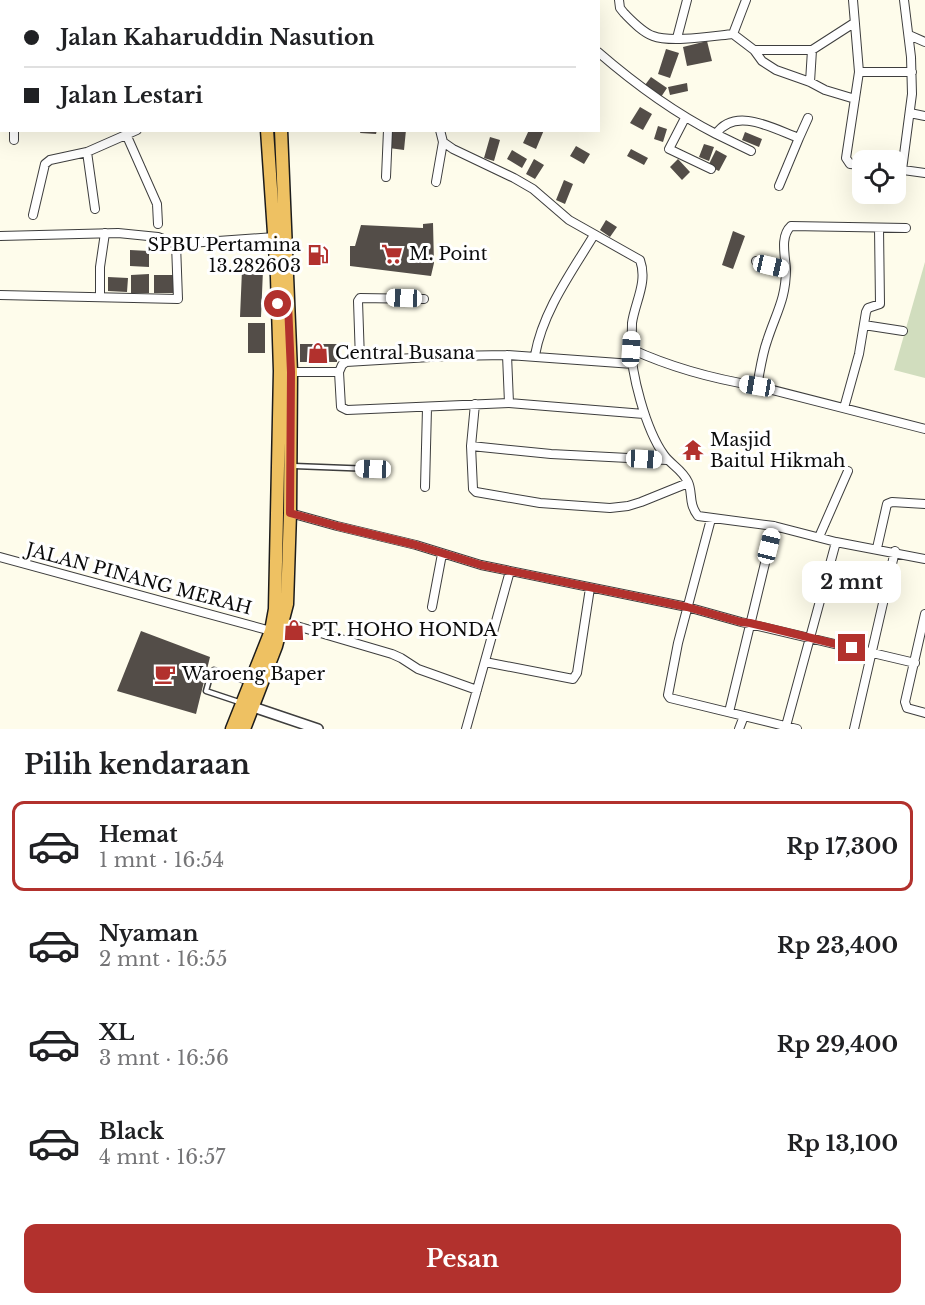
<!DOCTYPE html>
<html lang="id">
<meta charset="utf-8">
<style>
:root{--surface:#fff;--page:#f6f6f6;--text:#202124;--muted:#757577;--line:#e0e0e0;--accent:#b2312d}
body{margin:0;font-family:"Libre Baskerville",serif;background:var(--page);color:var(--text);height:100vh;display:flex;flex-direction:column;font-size:22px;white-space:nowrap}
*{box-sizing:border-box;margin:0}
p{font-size:20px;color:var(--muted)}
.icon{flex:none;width:33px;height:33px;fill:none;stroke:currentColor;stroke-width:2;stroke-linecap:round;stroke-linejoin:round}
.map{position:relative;height:729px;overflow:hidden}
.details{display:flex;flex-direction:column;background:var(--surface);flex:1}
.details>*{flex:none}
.hud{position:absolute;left:0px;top:0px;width:600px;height:132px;box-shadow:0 6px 24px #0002;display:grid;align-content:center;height:132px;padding:0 24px;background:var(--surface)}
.controls{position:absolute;left:852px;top:150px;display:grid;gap:12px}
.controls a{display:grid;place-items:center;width:54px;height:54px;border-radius:12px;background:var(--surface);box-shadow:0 6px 24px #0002;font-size:30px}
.end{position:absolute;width:27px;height:27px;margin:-14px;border:8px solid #b2312d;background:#fff;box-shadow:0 0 0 3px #fff}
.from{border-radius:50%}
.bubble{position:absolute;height:42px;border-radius:12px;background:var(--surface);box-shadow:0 6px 24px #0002;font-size:20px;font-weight:800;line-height:42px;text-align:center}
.car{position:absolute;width:18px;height:36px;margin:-18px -9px;border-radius:8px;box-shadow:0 0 4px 2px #0007;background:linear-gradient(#fff 24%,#345 0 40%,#fff 0 76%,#345 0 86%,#fff 0)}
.hud b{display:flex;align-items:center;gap:21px;height:57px;font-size:22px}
.hud b+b{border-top:2px solid var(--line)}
.hud i{width:15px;height:15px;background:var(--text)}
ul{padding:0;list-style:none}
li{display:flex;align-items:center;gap:18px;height:90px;margin:0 12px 9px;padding:0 12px;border:3px solid transparent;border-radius:12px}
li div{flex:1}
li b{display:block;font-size:22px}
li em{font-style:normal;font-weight:800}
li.active{border-color:var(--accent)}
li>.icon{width:54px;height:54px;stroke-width:1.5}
h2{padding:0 24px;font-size:27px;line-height:72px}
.primary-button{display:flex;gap:12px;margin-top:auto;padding:12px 24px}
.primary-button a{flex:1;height:69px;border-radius:12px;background:var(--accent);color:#fff;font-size:24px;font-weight:800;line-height:69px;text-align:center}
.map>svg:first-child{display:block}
.cemetery{fill:#d1ddbe}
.building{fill:#534d48}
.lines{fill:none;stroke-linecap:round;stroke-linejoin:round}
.service-casing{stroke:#3e3e3e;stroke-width:7}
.minor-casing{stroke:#3e3e3e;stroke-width:10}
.tertiary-casing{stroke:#3e3e3e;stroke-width:12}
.trunk-casing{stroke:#1c1c1c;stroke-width:15}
.service{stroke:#fff;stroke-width:4}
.minor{stroke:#fff;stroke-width:8}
.tertiary{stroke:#fff;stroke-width:9}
.trunk{stroke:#eec162;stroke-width:12}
.route{stroke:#b2312d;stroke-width:8}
.labels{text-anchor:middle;stroke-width:6;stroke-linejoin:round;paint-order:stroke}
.poi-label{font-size:18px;fill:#0b0b0b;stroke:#fff;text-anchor:start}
.street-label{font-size:18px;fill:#0b0b0b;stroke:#fff}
</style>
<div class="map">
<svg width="925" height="729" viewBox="0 0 925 729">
<rect width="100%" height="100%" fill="#fefceb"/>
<path class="cemetery" d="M 925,262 L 925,378 L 894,370 Z"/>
<path class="building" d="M 707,41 L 712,61 L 687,66 L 683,47 Z
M 666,49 L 679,53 L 670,78 L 658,74 Z
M 651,77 L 667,88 L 661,97 L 645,85 Z
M 687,83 L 688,91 L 670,95 L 668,87 Z
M 640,107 L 652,114 L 643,130 L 630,123 Z
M 658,126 L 667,129 L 663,142 L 654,139 Z
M 361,130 L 377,130 L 376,134 L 360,133 Z
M 391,130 L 406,130 L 404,150 L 389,148 Z
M 529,130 L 544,130 L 536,149 L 523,143 Z
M 745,132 L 762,139 L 759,147 L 742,140 Z
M 490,137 L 500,140 L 494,161 L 484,158 Z
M 704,144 L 714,147 L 709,161 L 699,157 Z
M 576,146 L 590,154 L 584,164 L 570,156 Z
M 631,149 L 648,158 L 644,165 L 627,156 Z
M 512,150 L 527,159 L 522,168 L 507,159 Z
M 716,150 L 727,156 L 719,171 L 708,166 Z
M 534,159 L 544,165 L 535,179 L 526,174 Z
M 678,159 L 690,172 L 682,180 L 670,167 Z
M 564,180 L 573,184 L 565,204 L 556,200 Z
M 606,220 L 617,227 L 610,237 L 600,230 Z
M 433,223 L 434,263 L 431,276 L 350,266 L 350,246 L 355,246 L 361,225 L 423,228 L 423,224 Z
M 733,231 L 745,236 L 733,269 L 722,265 Z
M 130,250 L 149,251 L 149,267 L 130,266 Z
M 242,270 L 263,270 L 261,317 L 240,317 Z
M 149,274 L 149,293 L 131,293 L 131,275 Z
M 154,275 L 173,275 L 174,293 L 154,293 Z
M 108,277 L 128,278 L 127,292 L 108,291 Z
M 248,323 L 265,323 L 265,353 L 248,353 Z
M 300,344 L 337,344 L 337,362 L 300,362 Z
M 141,631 L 210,657 L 196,714 L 117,691 Z"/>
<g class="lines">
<defs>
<path id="service" d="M 294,466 L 373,469
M 239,702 L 206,691 L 211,673 L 214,670 L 248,682"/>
<path id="minor" d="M 99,0 L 100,2
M 464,0 L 466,2
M 619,0 L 620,8 L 624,13 C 632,21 642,32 653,36 C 671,43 713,36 733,34 L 754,50 L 762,61 L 776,70 L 810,82 L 825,90 L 855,99
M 853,0 L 859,72 L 846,158 L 850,164 L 862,165
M 340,2 L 344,0
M 525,2 L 526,0
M 565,2 L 565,0
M 580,2 L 583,0
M 733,34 L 746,0
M 909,35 L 925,42
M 677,38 L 687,0
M 754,50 L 812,50 L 854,23
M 598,52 C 635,84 673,112 716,134 C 735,106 774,129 799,138 L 808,118
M 0,59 L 2,59
M 859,72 L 912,72
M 810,82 L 812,50
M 910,113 L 925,116
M 685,118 L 669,149 L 711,169
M 14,130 L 14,140
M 440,130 L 443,142 L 453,149 L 514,178 L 533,189 L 569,220 L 640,260 C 648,282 635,302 632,323 C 632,329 632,335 631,341 C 630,372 646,430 664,455 C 671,465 682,469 688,482 C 693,493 688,503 698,516 L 774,526 L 836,542 L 925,559
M 126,134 L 157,204 L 158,224
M 716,134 L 751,151
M 87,152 L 95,209
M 896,169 L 925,173
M 902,170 L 912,94 L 911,57 L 904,0
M 386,177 L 388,130
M 436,182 L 443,142
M 779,186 L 799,138
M 33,215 L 45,164 L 50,160 L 87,152 L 137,130
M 0,236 L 118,233 L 158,237 L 176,244 L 275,237
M 756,261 L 786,269 C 786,299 776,313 767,341 C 762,355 760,371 757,386
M 786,269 C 785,255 780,236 791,226 L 906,228
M 0,295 L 178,299 L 176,244
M 100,297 L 100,267 L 105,233
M 864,325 L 903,331
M 631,349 C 670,367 714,379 757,386 L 925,429
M 507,355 L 509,403
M 535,355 C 543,311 571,273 594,235
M 360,360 L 358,301 L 360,298 L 424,299
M 291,372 L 339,372 L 342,365 L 346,362 L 447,356 L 507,355 L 633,364
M 339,372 L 341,407 L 347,410 L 509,403 L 644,414
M 475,404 L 471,446 L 473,489 L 476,492 L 540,503 L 610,508 L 628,506 L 641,502 L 688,483
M 844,408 L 859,354 L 866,312 L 868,308 L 880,304 L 879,228
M 471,446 L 551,454 L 667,460
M 425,487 L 427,408
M 290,513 L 337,526 L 416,545 L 481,565 L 687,607 L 741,622 L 915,663
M 711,519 L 678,643 L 668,695 L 670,698 L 797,729
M 819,537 L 848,471
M 877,548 L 887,504 L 892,502 L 925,504
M 0,557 L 271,631
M 432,607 L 442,554
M 925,614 L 905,702 L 907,708 L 925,713
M 283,622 L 392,654 L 401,658 L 418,669 L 477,690
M 485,662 L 573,679 L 577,673 L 590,588
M 729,712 L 774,526
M 786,726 L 836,542
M 466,729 L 510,571
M 739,729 L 744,716
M 854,729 L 895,551"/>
<path id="tertiary" d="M 253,707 L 318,729"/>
<path id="trunk" d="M 255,0 L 255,2
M 268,0 L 268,2
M 232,729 L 271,631 L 275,609 L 280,371 L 277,277 L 267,130
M 244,729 L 276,646 L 287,604 L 290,513 L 291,372 L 281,130"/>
</defs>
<use href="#service" class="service-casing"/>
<use href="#minor" class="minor-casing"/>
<use href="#tertiary" class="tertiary-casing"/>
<use href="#trunk" class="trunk-casing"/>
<use href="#service" class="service"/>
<use href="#minor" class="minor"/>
<use href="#tertiary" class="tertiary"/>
<use href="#trunk" class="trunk"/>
</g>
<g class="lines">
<path class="route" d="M 278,304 L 288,304 L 291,372 L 290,513 L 337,526 L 416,545 L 481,565 L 687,607 L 741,622 L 750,623 L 852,648"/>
</g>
<defs>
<symbol id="supermarket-bare" viewBox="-9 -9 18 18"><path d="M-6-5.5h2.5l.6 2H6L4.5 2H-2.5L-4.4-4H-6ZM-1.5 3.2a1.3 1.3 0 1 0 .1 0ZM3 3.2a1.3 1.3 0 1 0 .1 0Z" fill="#b2312d" stroke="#fff" stroke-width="2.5" paint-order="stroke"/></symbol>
<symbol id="fuel-bare" viewBox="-9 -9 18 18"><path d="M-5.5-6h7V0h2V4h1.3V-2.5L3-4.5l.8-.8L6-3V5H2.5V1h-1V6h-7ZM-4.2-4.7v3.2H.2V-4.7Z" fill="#b2312d" stroke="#fff" stroke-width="2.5" paint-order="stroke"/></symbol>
<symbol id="shop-bare" viewBox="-9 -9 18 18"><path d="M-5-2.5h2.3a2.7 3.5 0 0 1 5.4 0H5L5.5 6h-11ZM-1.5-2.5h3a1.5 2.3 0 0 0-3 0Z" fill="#b2312d" stroke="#fff" stroke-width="2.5" paint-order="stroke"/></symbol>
<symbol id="temple-bare" viewBox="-9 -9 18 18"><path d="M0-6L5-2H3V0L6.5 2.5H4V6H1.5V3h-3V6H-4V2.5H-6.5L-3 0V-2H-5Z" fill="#b2312d" stroke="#fff" stroke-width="2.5" paint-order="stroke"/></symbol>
<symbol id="cafe-bare" viewBox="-9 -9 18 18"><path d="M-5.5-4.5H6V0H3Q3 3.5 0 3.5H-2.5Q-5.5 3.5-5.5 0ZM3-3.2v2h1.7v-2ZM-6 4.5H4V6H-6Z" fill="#b2312d" stroke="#fff" stroke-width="2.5" paint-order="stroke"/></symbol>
</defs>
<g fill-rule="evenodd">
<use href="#supermarket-bare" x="377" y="239" width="30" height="30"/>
<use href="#fuel-bare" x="303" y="240" width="30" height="30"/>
<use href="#shop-bare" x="303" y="338" width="30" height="30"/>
<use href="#temple-bare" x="678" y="435" width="30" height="30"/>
<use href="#shop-bare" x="279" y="615" width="30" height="30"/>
<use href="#cafe-bare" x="150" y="659" width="30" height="30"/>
</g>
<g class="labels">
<g class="poi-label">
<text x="301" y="251" text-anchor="end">SPBU Pertamina<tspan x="301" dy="21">13.282603</tspan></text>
<text x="409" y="260">M. Point</text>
<text x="335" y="359">Central Busana</text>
<text x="710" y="446">Masjid<tspan x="710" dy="21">Baitul Hikmah</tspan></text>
<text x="311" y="636">PT. HOHO HONDA</text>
<text x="182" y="680">Waroeng Baper</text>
</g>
<g class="street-label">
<text transform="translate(139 579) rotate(15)" y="6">JALAN PINANG MERAH</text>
</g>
</g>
</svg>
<div class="controls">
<a><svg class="icon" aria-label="locate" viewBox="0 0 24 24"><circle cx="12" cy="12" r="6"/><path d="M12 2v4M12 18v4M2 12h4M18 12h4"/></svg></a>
</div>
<i class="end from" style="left:278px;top:304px"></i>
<i class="end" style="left:852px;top:648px"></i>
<div class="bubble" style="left:802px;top:561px;width:99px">2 mnt</div>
<i class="car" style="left:771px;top:266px;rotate:103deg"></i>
<i class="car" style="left:404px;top:298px;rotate:272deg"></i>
<i class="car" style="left:631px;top:349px;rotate:3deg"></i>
<i class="car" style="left:757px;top:386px;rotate:280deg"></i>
<i class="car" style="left:644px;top:459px;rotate:93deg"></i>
<i class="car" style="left:373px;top:469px;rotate:272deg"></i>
<i class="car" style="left:769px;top:546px;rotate:14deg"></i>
<div class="hud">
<b><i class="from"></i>Jalan Kaharuddin Nasution</b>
<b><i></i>Jalan Lestari</b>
</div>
</div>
<section class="details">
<h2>Pilih kendaraan</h2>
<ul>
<li class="active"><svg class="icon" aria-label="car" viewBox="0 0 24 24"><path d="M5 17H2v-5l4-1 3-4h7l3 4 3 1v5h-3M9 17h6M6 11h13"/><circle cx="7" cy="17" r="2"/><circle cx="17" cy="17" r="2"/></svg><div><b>Hemat</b><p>1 mnt · 16:54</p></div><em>Rp 17,300</em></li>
<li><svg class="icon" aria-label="car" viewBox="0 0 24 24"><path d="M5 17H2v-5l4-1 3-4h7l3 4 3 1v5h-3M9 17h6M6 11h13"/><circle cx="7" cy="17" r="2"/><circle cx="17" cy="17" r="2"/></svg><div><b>Nyaman</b><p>2 mnt · 16:55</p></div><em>Rp 23,400</em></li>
<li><svg class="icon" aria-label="car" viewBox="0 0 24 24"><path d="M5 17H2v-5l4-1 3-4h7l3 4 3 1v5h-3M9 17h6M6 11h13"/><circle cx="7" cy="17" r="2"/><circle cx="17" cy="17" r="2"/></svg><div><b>XL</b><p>3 mnt · 16:56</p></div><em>Rp 29,400</em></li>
<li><svg class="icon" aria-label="car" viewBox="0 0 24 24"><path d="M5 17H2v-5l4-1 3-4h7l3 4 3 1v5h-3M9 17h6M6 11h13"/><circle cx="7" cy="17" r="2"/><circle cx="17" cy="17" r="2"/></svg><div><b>Black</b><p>4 mnt · 16:57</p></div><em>Rp 13,100</em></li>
</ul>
<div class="primary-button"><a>Pesan</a></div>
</section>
